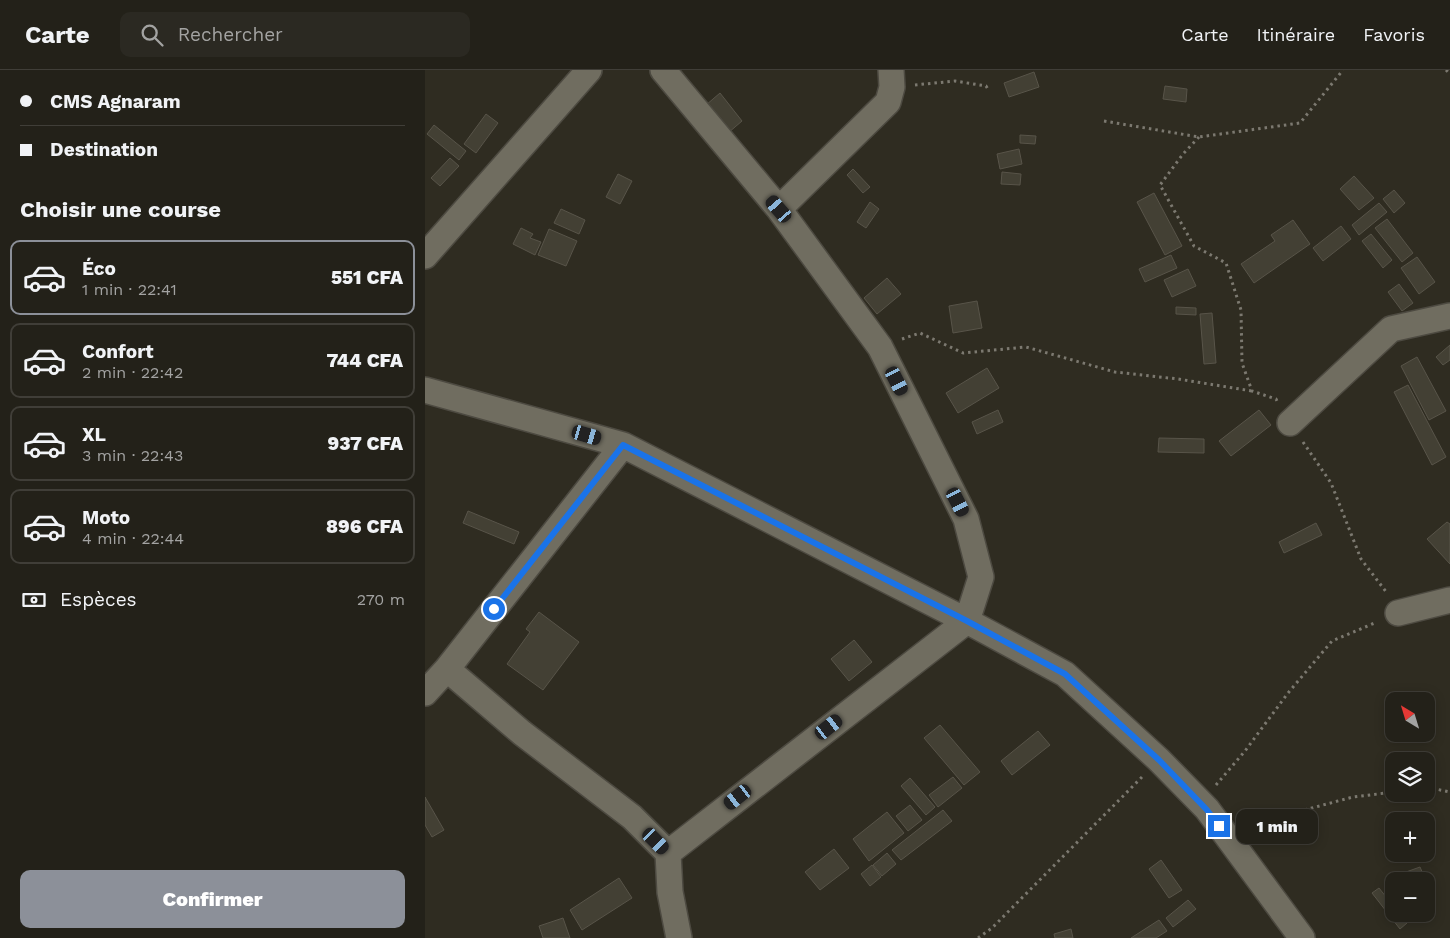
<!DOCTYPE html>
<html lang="fr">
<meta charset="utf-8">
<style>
:root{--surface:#232119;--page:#2b2922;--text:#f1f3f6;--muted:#a3a3a2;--line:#403e38;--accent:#8c9099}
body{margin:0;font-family:"Work Sans",sans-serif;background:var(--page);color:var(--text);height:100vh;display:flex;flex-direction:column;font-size:19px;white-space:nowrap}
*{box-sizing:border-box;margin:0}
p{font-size:16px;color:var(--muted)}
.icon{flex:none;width:28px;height:28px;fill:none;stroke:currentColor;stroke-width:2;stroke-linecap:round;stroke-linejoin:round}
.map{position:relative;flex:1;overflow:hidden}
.side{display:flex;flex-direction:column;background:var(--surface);width:425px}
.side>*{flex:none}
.guide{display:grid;align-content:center;height:110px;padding:0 20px;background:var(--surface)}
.needle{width:32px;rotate:322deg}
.fabs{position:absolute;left:960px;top:622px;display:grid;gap:10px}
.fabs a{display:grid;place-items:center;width:50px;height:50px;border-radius:10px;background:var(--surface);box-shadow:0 2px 12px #0003,0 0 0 1px var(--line);font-size:25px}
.end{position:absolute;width:22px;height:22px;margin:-11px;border:6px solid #1a73e8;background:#fff;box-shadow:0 0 0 2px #fff}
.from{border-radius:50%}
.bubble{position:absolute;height:35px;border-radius:10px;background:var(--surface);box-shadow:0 2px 12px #0003,0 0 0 1px var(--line);font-size:16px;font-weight:800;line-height:35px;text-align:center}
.car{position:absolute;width:15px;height:30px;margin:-15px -8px;border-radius:6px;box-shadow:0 0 4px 1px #0007;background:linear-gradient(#222 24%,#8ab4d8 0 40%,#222 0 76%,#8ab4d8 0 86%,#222 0)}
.guide b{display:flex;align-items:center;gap:18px;height:48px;font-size:19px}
.guide b+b{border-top:1px solid var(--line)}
.guide i{width:12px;height:12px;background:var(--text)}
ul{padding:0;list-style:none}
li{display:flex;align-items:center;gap:15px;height:75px;margin:0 10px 8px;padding:0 10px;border:2px solid var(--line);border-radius:10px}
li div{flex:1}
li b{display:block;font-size:19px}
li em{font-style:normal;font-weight:800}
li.selected{border-color:var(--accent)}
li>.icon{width:45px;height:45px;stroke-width:1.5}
h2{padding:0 20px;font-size:22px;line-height:60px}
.pay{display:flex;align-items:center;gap:12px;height:55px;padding:0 20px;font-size:19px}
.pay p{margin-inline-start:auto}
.action{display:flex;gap:10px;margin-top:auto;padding:10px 20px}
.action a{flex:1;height:58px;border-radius:10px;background:var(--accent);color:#fff;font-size:20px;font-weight:800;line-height:58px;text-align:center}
header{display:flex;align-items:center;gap:30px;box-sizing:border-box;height:70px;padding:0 25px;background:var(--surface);border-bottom:1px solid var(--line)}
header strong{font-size:24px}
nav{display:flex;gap:28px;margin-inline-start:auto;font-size:18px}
.search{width:350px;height:45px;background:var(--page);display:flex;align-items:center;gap:12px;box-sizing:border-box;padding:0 18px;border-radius:10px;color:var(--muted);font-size:19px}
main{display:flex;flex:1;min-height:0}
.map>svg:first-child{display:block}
.building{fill:#434034;stroke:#585449}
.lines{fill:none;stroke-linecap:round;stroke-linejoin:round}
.street-casing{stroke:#4d4a41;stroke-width:28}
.path{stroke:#7c7970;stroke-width:3;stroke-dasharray:2.5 4;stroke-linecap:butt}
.street{stroke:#706d60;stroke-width:25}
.route{stroke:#1a73e8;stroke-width:6}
</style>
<header>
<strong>Carte</strong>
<div class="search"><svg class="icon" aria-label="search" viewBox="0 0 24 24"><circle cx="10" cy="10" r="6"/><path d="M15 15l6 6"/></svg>Rechercher</div>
<nav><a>Carte</a><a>Itinéraire</a><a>Favoris</a></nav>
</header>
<main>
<section class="side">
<div class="guide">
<b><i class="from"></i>CMS Agnaram</b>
<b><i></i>Destination</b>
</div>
<h2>Choisir une course</h2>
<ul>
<li class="selected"><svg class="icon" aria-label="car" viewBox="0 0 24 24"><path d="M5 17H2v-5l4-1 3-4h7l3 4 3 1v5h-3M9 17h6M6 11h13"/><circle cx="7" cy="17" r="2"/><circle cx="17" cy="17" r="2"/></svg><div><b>Éco</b><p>1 min · 22:41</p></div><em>551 CFA</em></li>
<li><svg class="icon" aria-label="car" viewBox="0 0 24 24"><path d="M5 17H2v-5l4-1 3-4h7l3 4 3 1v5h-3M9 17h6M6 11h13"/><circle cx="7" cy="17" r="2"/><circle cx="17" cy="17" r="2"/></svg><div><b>Confort</b><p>2 min · 22:42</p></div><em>744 CFA</em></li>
<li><svg class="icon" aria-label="car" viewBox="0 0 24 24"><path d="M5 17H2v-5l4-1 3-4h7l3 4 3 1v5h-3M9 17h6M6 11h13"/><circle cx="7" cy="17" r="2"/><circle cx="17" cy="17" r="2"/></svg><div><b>XL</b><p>3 min · 22:43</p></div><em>937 CFA</em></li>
<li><svg class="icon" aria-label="car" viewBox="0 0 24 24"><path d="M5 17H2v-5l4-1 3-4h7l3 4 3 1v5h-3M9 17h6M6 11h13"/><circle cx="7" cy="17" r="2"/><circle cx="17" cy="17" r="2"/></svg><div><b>Moto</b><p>4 min · 22:44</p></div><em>896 CFA</em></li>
</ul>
<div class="pay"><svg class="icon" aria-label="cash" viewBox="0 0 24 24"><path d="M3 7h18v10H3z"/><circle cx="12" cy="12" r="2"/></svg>Espèces<p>270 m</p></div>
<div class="action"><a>Confirmer</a></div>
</section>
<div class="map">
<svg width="1025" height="868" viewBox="0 0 1025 868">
<rect width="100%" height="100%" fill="#2f2c21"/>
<path class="building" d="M 609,2 L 614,17 L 584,27 L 579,13 Z
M 740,16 L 762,19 L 761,32 L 738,29 Z
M 295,23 L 317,51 L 303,63 L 281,35 Z
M 61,44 L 73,53 L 51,83 L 39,74 Z
M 9,55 L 41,81 L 34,90 L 2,64 Z
M 595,65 L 611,66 L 610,74 L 595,73 Z
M 594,79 L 597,94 L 575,99 L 572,84 Z
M 25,88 L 34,96 L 15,116 L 6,108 Z
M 428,99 L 445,117 L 438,123 L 422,105 Z
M 577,102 L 596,104 L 595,115 L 576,114 Z
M 193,104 L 207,111 L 195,134 L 181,127 Z
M 929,106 L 949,128 L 934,140 L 915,119 Z
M 969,120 L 980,133 L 969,143 L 958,129 Z
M 729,123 L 757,176 L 740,185 L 712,132 Z
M 445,132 L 454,139 L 441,158 L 432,152 Z
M 954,133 L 962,142 L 934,165 L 927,155 Z
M 136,139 L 160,150 L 154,164 L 129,153 Z
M 962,149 L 988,183 L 977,192 L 950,158 Z
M 868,150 L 885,174 L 829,213 L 816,194 L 850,171 L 846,165 Z
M 916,156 L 926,169 L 898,191 L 888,178 Z
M 96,158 L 108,164 L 105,168 L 116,172 L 110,185 L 88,174 Z
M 124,159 L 152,171 L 141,196 L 113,185 Z
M 946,164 L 967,190 L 958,198 L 937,171 Z
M 746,185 L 752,198 L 720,212 L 714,199 Z
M 992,187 L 1010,212 L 994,224 L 976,198 Z
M 763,199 L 771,216 L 747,227 L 739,210 Z
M 462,208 L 476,224 L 452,244 L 439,228 Z
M 974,214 L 988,233 L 977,241 L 963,222 Z
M 552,231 L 557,258 L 528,263 L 524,236 Z
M 751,237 L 771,238 L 771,245 L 751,244 Z
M 787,243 L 791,293 L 779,294 L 775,244 Z
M 1025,275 L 1025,290 L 1018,295 L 1011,287 Z
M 992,287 L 1021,341 L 1004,350 L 976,296 Z
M 562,298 L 574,318 L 533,343 L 521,323 Z
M 983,315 L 1021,387 L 1007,395 L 969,322 Z
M 573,340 L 578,352 L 552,364 L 547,352 Z
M 834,340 L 846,355 L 806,386 L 794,371 Z
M 734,368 L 779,369 L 779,383 L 733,382 Z
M 43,441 L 94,462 L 89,474 L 38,453 Z
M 1022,452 L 1025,454 L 1025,494 L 1002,469 Z
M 891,453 L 897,465 L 859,483 L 854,472 Z
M 114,542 L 154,572 L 118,620 L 82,594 L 105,562 L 101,559 Z
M 429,570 L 447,592 L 424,611 L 406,589 Z
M 515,655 L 555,702 L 539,715 L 499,668 Z
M 613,661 L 625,675 L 587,705 L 576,691 Z
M 528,707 L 537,718 L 513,737 L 504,725 Z
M 485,708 L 510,737 L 501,745 L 476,716 Z
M 0,727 L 19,760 L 7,767 L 0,755 Z
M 485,735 L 497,750 L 483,761 L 471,746 Z
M 518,740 L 527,751 L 476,790 L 467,780 Z
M 462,742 L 479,763 L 444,791 L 428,769 Z
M 409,779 L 424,798 L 395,820 L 380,802 Z
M 462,783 L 471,794 L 457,806 L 448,795 Z
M 736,790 L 757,820 L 744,828 L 724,799 Z
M 447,795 L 456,807 L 445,816 L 436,804 Z
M 995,797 L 1001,811 L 984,811 L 981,802 Z
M 194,808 L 207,828 L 157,860 L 145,840 Z
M 1001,813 L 1009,835 L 1001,838 Z
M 954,818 L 969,837 L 969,844 L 974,844 L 982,853 L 975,859 L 947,823 Z
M 763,830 L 771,839 L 748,857 L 741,848 Z
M 138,848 L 145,868 L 118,868 L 114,856 Z
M 734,850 L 742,861 L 731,868 L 706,868 Z
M 646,859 L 648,868 L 630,868 L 629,864 Z"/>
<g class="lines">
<defs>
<path id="street" d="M 238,0 L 354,139 L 455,277 L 541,449 L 556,507 L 542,551 L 640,604 L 734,690 L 782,739 L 877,868
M 354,139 L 463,32 L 467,17 L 466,0
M 0,186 L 164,0
M 0,320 L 198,375 L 542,551 L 243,783
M 865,353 L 966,259 L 1025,246
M 973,543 L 1025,530
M 22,599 L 97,663 L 207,747 L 243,783 L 245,822 L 254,868
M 0,623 L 22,599 L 198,375"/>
</defs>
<use href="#street" class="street-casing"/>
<path class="path" d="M 1021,0 L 1025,4
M 490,15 L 530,11 L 561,16 L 564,21
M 679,51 L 774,67 L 875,53 L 918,0
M 774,67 L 758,84 L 735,115 L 769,176 L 801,193 L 816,240 L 817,293 L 827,321 L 851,329 L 853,333
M 477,269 L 495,263 L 538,283 L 601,277 L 690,302 L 753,309 L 827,321
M 878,372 L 906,413 L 936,489 L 962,523
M 791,715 L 820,681 L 863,623 L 907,571 L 952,552
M 1001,717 L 1025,722
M 823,755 L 928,727 L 969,722
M 553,868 L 567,858 L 717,707"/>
<use href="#street" class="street"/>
</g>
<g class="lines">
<path class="route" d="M 69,539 L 198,375 L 542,551 L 640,604 L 734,690 L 782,740 L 794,756"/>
</g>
</svg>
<div class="fabs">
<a><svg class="needle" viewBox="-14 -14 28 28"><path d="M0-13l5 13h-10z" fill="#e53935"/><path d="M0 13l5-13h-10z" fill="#a3a3a2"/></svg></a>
<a><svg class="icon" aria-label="layers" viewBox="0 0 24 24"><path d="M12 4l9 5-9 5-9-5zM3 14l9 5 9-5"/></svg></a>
<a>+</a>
<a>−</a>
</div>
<i class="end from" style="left:69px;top:539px"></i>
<i class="end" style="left:794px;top:756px"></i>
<div class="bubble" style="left:811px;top:739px;width:82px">1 min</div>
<i class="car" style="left:354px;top:139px;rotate:319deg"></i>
<i class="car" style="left:472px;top:311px;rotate:153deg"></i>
<i class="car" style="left:162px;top:365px;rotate:106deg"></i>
<i class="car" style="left:533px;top:432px;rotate:153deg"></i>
<i class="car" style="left:404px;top:657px;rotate:52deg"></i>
<i class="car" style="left:313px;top:727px;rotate:232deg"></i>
<i class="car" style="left:231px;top:771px;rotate:135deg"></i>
</div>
</main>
